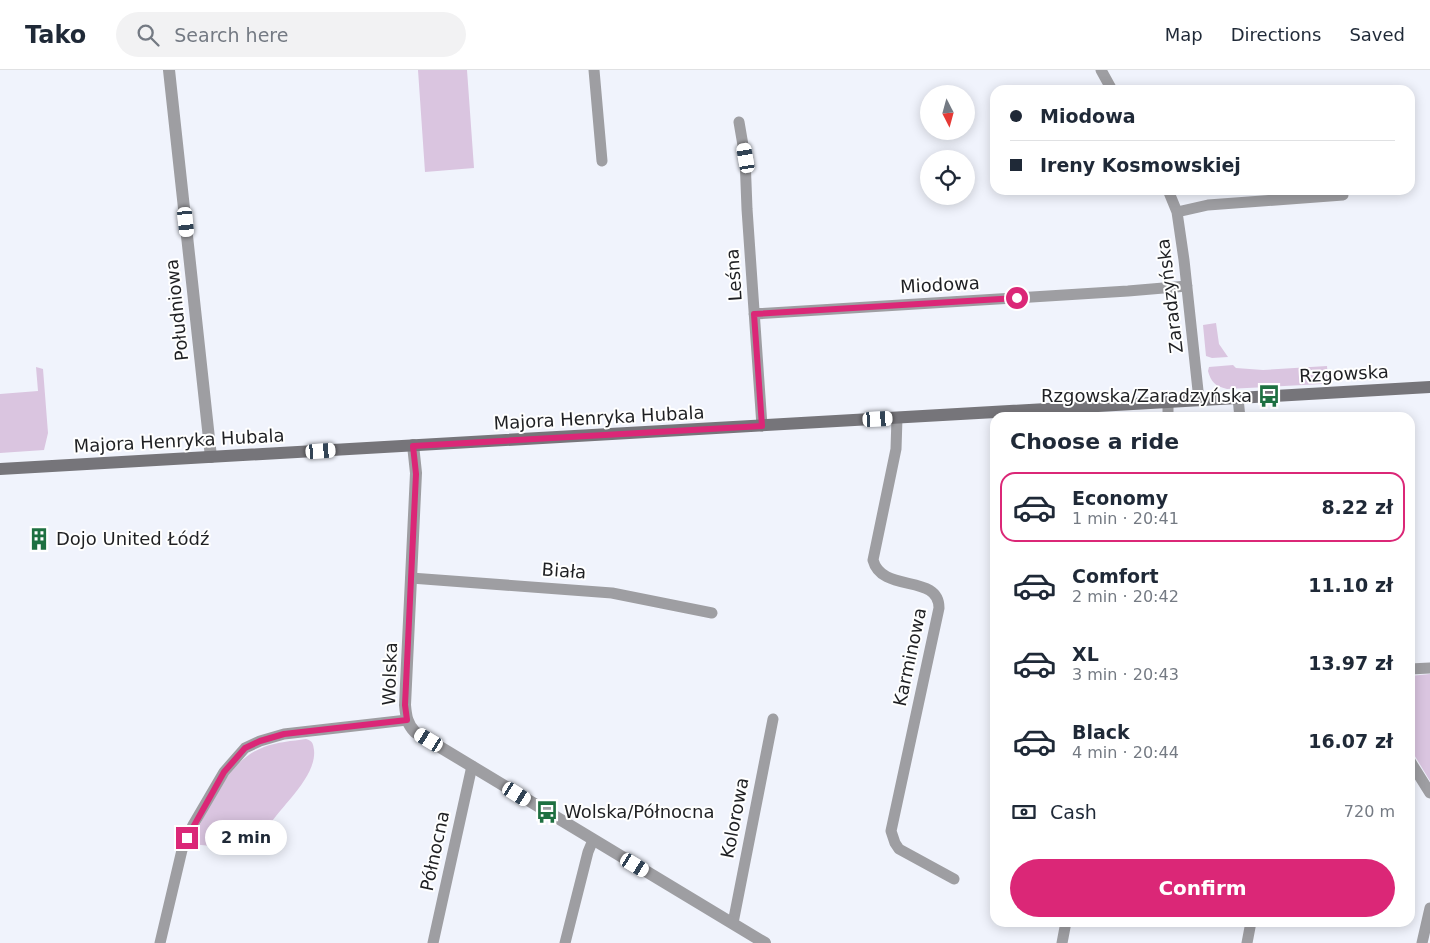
<!DOCTYPE html>
<meta charset="utf-8">
<style>
:root{--surface:#fff;--page:#f2f2f3;--text:#1f2937;--muted:#747a83;--line:#e0e1e3;--accent:#db2777}
body{margin:0;font-family:"DejaVu Sans",sans-serif;background:var(--page);color:var(--text);height:100vh;display:flex;flex-direction:column;font-size:19px;white-space:nowrap}
*{box-sizing:border-box;margin:0}
p{font-size:16px;color:var(--muted)}
.icon{flex:none;width:28px;height:28px;fill:none;stroke:currentColor;stroke-width:2;stroke-linecap:round;stroke-linejoin:round}
.map{position:relative;flex:1;overflow:hidden}
.details{position:absolute;left:990px;top:342px;width:425px;height:515px;display:flex;flex-direction:column;background:var(--surface);border-radius:15px;box-shadow:0 2px 12px #0003}
.details>*{flex:none}
.guide{position:absolute;left:990px;top:15px;width:425px;height:110px;border-radius:15px;box-shadow:0 2px 12px #0003;display:grid;align-content:center;height:110px;padding:0 20px;background:var(--surface)}
.needle{width:32px;rotate:174deg}
.controls{position:absolute;left:920px;top:15px;display:grid;gap:10px}
.controls a{display:grid;place-items:center;width:55px;height:55px;border-radius:50%;background:var(--surface);box-shadow:0 2px 12px #0003;font-size:25px}
.end{position:absolute;width:22px;height:22px;margin:-11px;border:6px solid #db2777;background:#fff;box-shadow:0 0 0 2px #fff}
.from{border-radius:50%}
.bubble{position:absolute;height:35px;border-radius:18px;background:var(--surface);box-shadow:0 2px 12px #0003;font-size:16px;font-weight:800;line-height:35px;text-align:center}
.car{position:absolute;width:15px;height:30px;margin:-15px -8px;border-radius:6px;box-shadow:0 0 4px 1px #0007;background:linear-gradient(#fff 24%,#345 0 40%,#fff 0 76%,#345 0 86%,#fff 0)}
.guide b{display:flex;align-items:center;gap:18px;height:48px;font-size:19px}
.guide b+b{border-top:1px solid var(--line)}
.guide i{width:12px;height:12px;background:var(--text)}
ul{padding:0;list-style:none}
li{display:flex;align-items:center;gap:15px;height:70px;margin:0 10px 8px;padding:0 10px;border:2px solid transparent;border-radius:15px}
li div{flex:1}
li b{display:block;font-size:19px}
li em{font-style:normal;font-weight:800}
li.on{border-color:var(--accent)}
li>.icon{width:45px;height:45px;stroke-width:1.5}
h2{padding:0 20px;font-size:22px;line-height:60px}
.pay{display:flex;align-items:center;gap:12px;height:55px;padding:0 20px;font-size:19px}
.pay p{margin-inline-start:auto}
.action{display:flex;gap:10px;margin-top:auto;padding:10px 20px}
.action a{flex:1;height:58px;border-radius:30px;background:var(--accent);color:#fff;font-size:20px;font-weight:800;line-height:58px;text-align:center}
header{display:flex;align-items:center;gap:30px;box-sizing:border-box;height:70px;padding:0 25px;background:var(--surface);border-bottom:1px solid var(--line)}
header strong{font-size:24px}
nav{display:flex;gap:28px;margin-inline-start:auto;font-size:18px}
.search{width:350px;height:45px;background:var(--page);display:flex;align-items:center;gap:12px;box-sizing:border-box;padding:0 18px;border-radius:28px;color:var(--muted);font-size:19px}
.map>svg:first-child{display:block}
.grass{fill:#dac5e0}
.lines{fill:none;stroke-linecap:round;stroke-linejoin:round}
.minor{stroke:#9e9ea2;stroke-width:11}
.tertiary{stroke:#9e9ea2;stroke-width:12}
.secondary{stroke:#76757a;stroke-width:12}
.route{stroke:#db2777;stroke-width:6}
.labels{text-anchor:middle;stroke-width:4;stroke-linejoin:round;paint-order:stroke}
.street-label{font-size:18px;fill:#1f2023;stroke:#fff}
.poi-label{font-size:18px;fill:#1f2023;stroke:#fff;text-anchor:start}
</style>
<header>
<strong>Tako</strong>
<div class="search"><svg class="icon" aria-label="search" viewBox="0 0 24 24"><circle cx="10" cy="10" r="6"/><path d="M15 15l6 6"/></svg>Search here</div>
<nav><a>Map</a><a>Directions</a><a>Saved</a></nav>
</header>
<div class="map">
<svg width="1430" height="873" viewBox="0 0 1430 873">
<rect width="100%" height="100%" fill="#f0f3fc"/>
<path class="grass" d="M 418,0 L 467,0 L 474,98 L 425,102 Z
M 1216,253 L 1219,274 L 1228,287 L 1212,288 L 1206,286 L 1203,255 Z
M 1233,295 L 1236,298 L 1263,300 L 1327,296 L 1328,309 L 1322,314 L 1227,319 C 1215,316 1211,312 1208,301 L 1209,297 Z
M 36,297 L 43,299 L 48,363 L 44,380 L 0,383 L 0,324 L 38,321 Z
M 1430,604 L 1430,711 L 1410,678 L 1410,606 Z
M 306,669 C 313,671 313,674 314,680 C 317,708 278,738 265,762 C 262,767 260,774 257,780 L 190,774 C 208,741 226,691 264,677 C 277,672 292,671 306,669 Z"/>
<g class="lines">
<path class="minor" d="M 594,0 L 602,91
M 1101,0 L 1112,20
M 739,52 L 745,87 L 747,139 L 762,356
M 1168,120 L 1177,142 L 1184,190 L 1199,330
M 1177,142 L 1208,135 L 1343,125 L 1342,120
M 754,244 L 1128,221 L 1187,216
M 1238,328 L 1240,348
M 1168,332 L 1168,348
M 897,348 L 896,379 L 873,490 C 882,524 939,503 939,538 L 891,761 L 895,773 L 899,779 L 954,809
M 411,508 L 612,523 L 712,543
M 1410,599 L 1430,598
M 1410,691 L 1430,723
M 733,853 L 773,649
M 160,873 L 182,780 L 193,755 L 224,702 L 245,678 L 260,671 L 284,664 L 407,650
M 433,873 L 472,696
M 565,873 L 588,782 L 593,770
M 1062,873 L 1066,852
M 1247,873 L 1251,852
M 1422,873 L 1430,838"/>
<path class="tertiary" d="M 169,0 L 211,387
M 413,375 L 416,403 L 405,635 C 406,646 407,654 415,662 L 765,873"/>
<path class="secondary" d="M 0,399 L 1430,317"/>
</g>
<g class="lines">
<path class="route" d="M 187,768 L 224,702 L 245,678 L 260,671 L 284,664 L 407,650 L 405,635 L 416,404 L 413,376 L 762,356 L 754,244 L 1017,228"/>
</g>
<defs>
<symbol id="bus-bare" viewBox="-9 -9 18 18"><path d="M-5-6H5V4H4V6H2V4H-2V6H-4V4H-5ZM-3.5-4V0h7V-4ZM-3.5 1.2v1.5H-2V1.2ZM2 1.2v1.5H3.5V1.2Z" fill="#1e7041" stroke="#fff" stroke-width="2.5" paint-order="stroke"/></symbol>
<symbol id="building-bare" viewBox="-9 -9 18 18"><path d="M-4-6H4V6H1V3H-1V6H-4ZM-2.5-4.3h1.7v1.8h-1.7ZM.8-4.3h1.7v1.8H.8ZM-2.5-1h1.7V.8h-1.7ZM.8-1h1.7V.8H.8Z" fill="#1e7041" stroke="#fff" stroke-width="2.5" paint-order="stroke"/></symbol>
</defs>
<g fill-rule="evenodd">
<use href="#bus-bare" x="1253" y="310" width="32" height="32"/>
<use href="#building-bare" x="23" y="453" width="32" height="32"/>
<use href="#bus-bare" x="531" y="726" width="32" height="32"/>
</g>
<g class="labels">
<g class="street-label">
<text transform="translate(734 205) rotate(-94)" y="6">Leśna</text>
<text transform="translate(940 215) rotate(-3)" y="6">Miodowa</text>
<text transform="translate(1170 226) rotate(-97)" y="6">Zaradzyńska</text>
<text transform="translate(177 240) rotate(-96)" y="6">Południowa</text>
<text transform="translate(1344 304) rotate(-3)" y="6">Rzgowska</text>
<text transform="translate(599 348) rotate(-3)" y="6">Majora Henryka Hubala</text>
<text transform="translate(179 371) rotate(-3)" y="6">Majora Henryka Hubala</text>
<text transform="translate(564 501) rotate(4)" y="6">Biała</text>
<text transform="translate(910 587) rotate(-78)" y="6">Karminowa</text>
<text transform="translate(390 604) rotate(-88)" y="6">Wolska</text>
<text transform="translate(735 748) rotate(-79)" y="6">Kolorowa</text>
<text transform="translate(435 781) rotate(-78)" y="6">Północna</text>
</g>
<g class="poi-label">
<text x="1252" y="332" text-anchor="end">Rzgowska/Zaradzyńska</text>
<text x="56" y="475">Dojo United Łódź</text>
<text x="564" y="748">Wolska/Północna</text>
</g>
</g>
</svg>
<div class="controls">
<a><svg class="needle" viewBox="-14 -14 28 28"><path d="M0-13l5 13h-10z" fill="#e53935"/><path d="M0 13l5-13h-10z" fill="#747a83"/></svg></a>
<a><svg class="icon" aria-label="locate" viewBox="0 0 24 24"><circle cx="12" cy="12" r="6"/><path d="M12 2v4M12 18v4M2 12h4M18 12h4"/></svg></a>
</div>
<i class="end from" style="left:1017px;top:228px"></i>
<i class="end" style="left:187px;top:768px"></i>
<div class="bubble" style="left:205px;top:750px;width:82px">2 min</div>
<i class="car" style="left:746px;top:88px;rotate:350deg"></i>
<i class="car" style="left:186px;top:152px;rotate:174deg"></i>
<i class="car" style="left:878px;top:349px;rotate:87deg"></i>
<i class="car" style="left:321px;top:381px;rotate:86deg"></i>
<i class="car" style="left:429px;top:670px;rotate:301deg"></i>
<i class="car" style="left:517px;top:724px;rotate:122deg"></i>
<i class="car" style="left:635px;top:795px;rotate:121deg"></i>
<div class="guide">
<b><i class="from"></i>Miodowa</b>
<b><i></i>Ireny Kosmowskiej</b>
</div>
<section class="details">
<h2>Choose a ride</h2>
<ul>
<li class="on"><svg class="icon" aria-label="car" viewBox="0 0 24 24"><path d="M5 17H2v-5l4-1 3-4h7l3 4 3 1v5h-3M9 17h6M6 11h13"/><circle cx="7" cy="17" r="2"/><circle cx="17" cy="17" r="2"/></svg><div><b>Economy</b><p>1 min · 20:41</p></div><em>8.22 zł</em></li>
<li><svg class="icon" aria-label="car" viewBox="0 0 24 24"><path d="M5 17H2v-5l4-1 3-4h7l3 4 3 1v5h-3M9 17h6M6 11h13"/><circle cx="7" cy="17" r="2"/><circle cx="17" cy="17" r="2"/></svg><div><b>Comfort</b><p>2 min · 20:42</p></div><em>11.10 zł</em></li>
<li><svg class="icon" aria-label="car" viewBox="0 0 24 24"><path d="M5 17H2v-5l4-1 3-4h7l3 4 3 1v5h-3M9 17h6M6 11h13"/><circle cx="7" cy="17" r="2"/><circle cx="17" cy="17" r="2"/></svg><div><b>XL</b><p>3 min · 20:43</p></div><em>13.97 zł</em></li>
<li><svg class="icon" aria-label="car" viewBox="0 0 24 24"><path d="M5 17H2v-5l4-1 3-4h7l3 4 3 1v5h-3M9 17h6M6 11h13"/><circle cx="7" cy="17" r="2"/><circle cx="17" cy="17" r="2"/></svg><div><b>Black</b><p>4 min · 20:44</p></div><em>16.07 zł</em></li>
</ul>
<div class="pay"><svg class="icon" aria-label="cash" viewBox="0 0 24 24"><path d="M3 7h18v10H3z"/><circle cx="12" cy="12" r="2"/></svg>Cash<p>720 m</p></div>
<div class="action"><a>Confirm</a></div>
</section>
</div>
